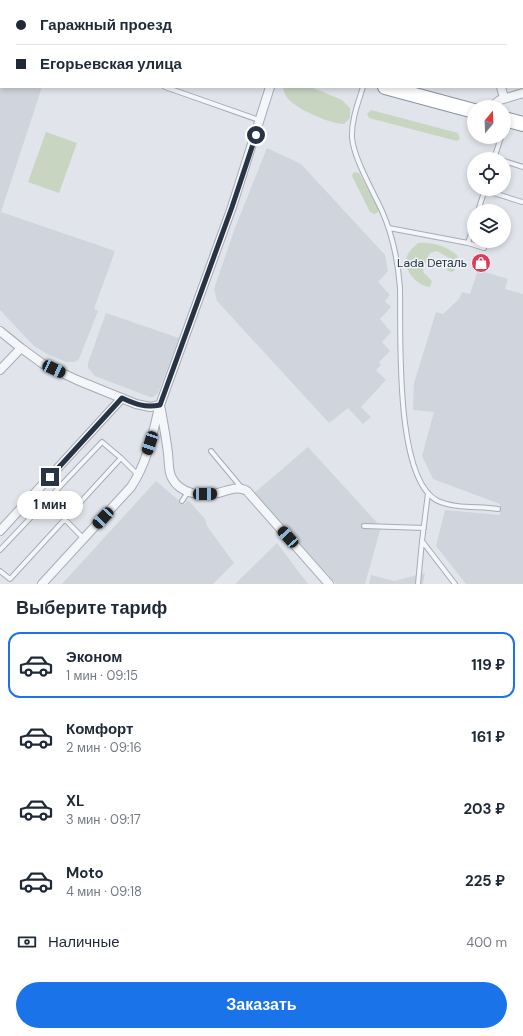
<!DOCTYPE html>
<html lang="ru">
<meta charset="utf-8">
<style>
:root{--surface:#fff;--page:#f2f2f3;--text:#1f2937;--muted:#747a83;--line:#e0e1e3;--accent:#1a73e8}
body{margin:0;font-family:"DM Sans",sans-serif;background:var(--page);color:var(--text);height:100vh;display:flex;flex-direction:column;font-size:15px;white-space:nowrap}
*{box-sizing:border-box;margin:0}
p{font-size:13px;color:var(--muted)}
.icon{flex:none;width:22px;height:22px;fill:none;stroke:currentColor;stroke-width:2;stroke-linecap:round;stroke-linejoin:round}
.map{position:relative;height:584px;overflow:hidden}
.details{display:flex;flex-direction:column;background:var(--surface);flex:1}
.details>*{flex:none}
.guide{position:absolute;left:0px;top:0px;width:523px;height:88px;box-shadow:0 2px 6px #0003;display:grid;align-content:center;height:88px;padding:0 16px;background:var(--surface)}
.needle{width:26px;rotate:19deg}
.buttons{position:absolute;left:467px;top:100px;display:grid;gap:8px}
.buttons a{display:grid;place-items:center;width:44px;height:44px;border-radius:50%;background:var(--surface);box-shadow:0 2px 6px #0003;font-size:20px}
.end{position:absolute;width:18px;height:18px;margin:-9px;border:5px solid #283344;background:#fff;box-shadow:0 0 0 2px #fff}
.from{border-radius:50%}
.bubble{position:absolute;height:28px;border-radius:14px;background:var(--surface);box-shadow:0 2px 6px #0003;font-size:13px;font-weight:700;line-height:28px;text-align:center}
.car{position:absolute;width:12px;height:24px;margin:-12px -6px;border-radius:5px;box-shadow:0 0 3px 1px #0007;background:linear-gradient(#222 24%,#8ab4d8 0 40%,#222 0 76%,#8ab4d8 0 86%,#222 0)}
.guide b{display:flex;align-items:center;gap:14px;height:38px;font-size:15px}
.guide b+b{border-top:1px solid var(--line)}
.guide i{width:10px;height:10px;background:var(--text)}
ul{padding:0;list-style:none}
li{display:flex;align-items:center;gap:12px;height:66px;margin:0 8px 6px;padding:0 8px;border:2px solid transparent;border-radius:12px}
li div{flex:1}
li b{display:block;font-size:15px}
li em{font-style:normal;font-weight:700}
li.selected{border-color:var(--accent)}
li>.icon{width:36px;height:36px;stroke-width:1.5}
h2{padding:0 16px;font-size:18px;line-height:48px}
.pay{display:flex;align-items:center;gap:10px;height:44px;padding:0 16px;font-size:15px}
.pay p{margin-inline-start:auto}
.button{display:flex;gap:8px;margin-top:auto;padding:8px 16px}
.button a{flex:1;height:46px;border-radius:24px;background:var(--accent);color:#fff;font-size:16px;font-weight:700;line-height:46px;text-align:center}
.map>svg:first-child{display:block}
.built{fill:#cfd4dd}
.green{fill:#c7d5c1}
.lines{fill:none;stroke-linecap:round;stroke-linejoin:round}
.lane-casing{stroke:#a6acb6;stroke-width:6}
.street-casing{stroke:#a6acb6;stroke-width:10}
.secondary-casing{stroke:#a6acb6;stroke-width:13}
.highway-casing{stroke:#8793a3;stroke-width:16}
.lane{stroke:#f4f6f9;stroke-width:4}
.street{stroke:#f4f6f9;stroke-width:8}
.secondary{stroke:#fff;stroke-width:11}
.highway{stroke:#fff;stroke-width:14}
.route{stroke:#283344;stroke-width:5}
.labels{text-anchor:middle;stroke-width:3;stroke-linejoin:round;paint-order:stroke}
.poi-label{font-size:12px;fill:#283344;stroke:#f1f4f8;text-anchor:end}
</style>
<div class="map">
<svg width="523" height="584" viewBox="0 0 523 584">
<rect width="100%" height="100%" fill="#e1e5eb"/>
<path class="built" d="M 0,36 L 1,87 L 42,87 L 1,212 L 115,251 L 94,309 L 98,311 L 79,359 L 75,362 L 66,362 L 49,355 L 34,346 L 0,310 Z
M 267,148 L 301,164 L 385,255 L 388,271 L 378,282 L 390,295 L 385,301 L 391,307 L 380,319 L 391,332 L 382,342 L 390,351 L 379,362 L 381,365 L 376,370 L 386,380 L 361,407 L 371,417 L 363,424 L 348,408 L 329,423 L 217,301 L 214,289 L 235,228 Z
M 478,270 L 508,279 L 505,289 L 523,294 L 523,584 L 466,584 L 436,546 L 445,510 L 500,515 L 500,504 L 433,479 L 422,456 L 434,412 L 413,410 L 414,383 L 436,312 L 443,314 L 459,299 L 462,292 L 470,294 Z
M 106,313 L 179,338 L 158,393 L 154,397 L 150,397 L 95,376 L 88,368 L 88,363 Z
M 308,447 L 381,527 L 365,584 L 336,584 L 253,494 Z
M 156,481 L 184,505 L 188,500 L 205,519 L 207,526 L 234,563 L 213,584 L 62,584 Z
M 277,543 L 308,584 L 235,584 Z
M 425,573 L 423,584 L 369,584 L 371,575 L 394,581 Z"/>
<path class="green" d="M 283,87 L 311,87 L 342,100 L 350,108 L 350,118 L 344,124 C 330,124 293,108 286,96 C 284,94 284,90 283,87 Z
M 371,110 L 458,133 L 460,139 L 457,141 L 369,118 L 367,114 Z
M 46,132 L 77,143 L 59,193 L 28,182 Z
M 356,172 L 359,173 L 379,209 L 377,213 L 374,214 L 370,212 L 352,176 L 353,173 Z
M 418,243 C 433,242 445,246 457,255 L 459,262 L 454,271 L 450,272 L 447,270 L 452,262 L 451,259 L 437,251 L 430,253 L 424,265 L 423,272 L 432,281 L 430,287 C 415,285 400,267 409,252 C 411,249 415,246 418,243 Z"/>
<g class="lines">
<defs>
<path id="lane" d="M 0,29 L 1,29
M 165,87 L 259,120
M 363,87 C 358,103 351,121 352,138 C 354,159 373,191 382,211 C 393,236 398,261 400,288 C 401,332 394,480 438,501 C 456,509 479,506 498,509
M 494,159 L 501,137
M 504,161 L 523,167
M 484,190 L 522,202
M 478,211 L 485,189
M 389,228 L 468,243 L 484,248
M 468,243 L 474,224
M 211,451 L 241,487
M 428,493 L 422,541 L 455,584
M 47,501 L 83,538
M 182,501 L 188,492
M 364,526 L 424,528
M 0,550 L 102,442 L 121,458
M 0,571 L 10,579 L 121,458 L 138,475
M 418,584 L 422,541"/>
<path id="street" d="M 477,0 L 478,1
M 501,87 L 504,98
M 491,107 L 500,100 L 523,93
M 0,331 L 21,348 L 43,364 L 77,380 L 136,404 L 150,407 L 160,405 L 232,207 L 270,87
M 0,370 L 21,348
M 160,405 C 163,421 166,437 168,453 C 169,460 168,472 172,478 C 180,494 202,497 218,493 C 227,491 238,485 247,491 L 329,584
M 0,531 L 122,398
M 42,584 L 131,487 C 147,463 153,434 159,407"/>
<path id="secondary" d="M 187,1 L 187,0"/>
<path id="highway" d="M 104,0 L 106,1
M 385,87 L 474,111
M 504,119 L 523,124"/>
</defs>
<use href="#lane" class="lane-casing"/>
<use href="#street" class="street-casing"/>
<use href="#secondary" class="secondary-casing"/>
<use href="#highway" class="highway-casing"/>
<use href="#lane" class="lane"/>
<use href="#street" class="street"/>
<use href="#secondary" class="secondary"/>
<use href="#highway" class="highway"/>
</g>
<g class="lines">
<path class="route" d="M 50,477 L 122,398 C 135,404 145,408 160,405 L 232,207 L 256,135"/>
</g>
<defs>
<symbol id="shop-disc" viewBox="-11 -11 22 22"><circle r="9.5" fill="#da3c59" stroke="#f1f4f8"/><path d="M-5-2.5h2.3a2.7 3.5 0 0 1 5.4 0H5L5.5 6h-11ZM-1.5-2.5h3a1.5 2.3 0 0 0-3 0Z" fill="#fff"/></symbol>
</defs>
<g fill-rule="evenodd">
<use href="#shop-disc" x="470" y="252" width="22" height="22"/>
</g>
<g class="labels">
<g class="poi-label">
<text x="467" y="267">Lada Dеталь</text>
</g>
</g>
</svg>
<div class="buttons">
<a><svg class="needle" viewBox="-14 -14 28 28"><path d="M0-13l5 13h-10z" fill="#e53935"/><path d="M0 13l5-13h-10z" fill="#747a83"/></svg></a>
<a><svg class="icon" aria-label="locate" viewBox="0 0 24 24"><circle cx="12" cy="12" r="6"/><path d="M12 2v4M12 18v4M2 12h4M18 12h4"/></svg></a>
<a><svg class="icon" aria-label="layers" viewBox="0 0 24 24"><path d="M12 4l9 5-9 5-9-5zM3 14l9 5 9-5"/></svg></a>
</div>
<i class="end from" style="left:256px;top:135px"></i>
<i class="end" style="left:50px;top:477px"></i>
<div class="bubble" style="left:17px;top:491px;width:66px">1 мин</div>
<i class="car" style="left:54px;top:369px;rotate:115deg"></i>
<i class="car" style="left:150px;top:443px;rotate:198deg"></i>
<i class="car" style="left:205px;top:494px;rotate:89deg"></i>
<i class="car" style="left:103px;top:518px;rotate:223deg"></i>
<i class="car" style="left:288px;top:537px;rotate:318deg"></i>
<div class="guide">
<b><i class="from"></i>Гаражный проезд</b>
<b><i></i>Егорьевская улица</b>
</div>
</div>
<section class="details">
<h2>Выберите тариф</h2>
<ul>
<li class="selected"><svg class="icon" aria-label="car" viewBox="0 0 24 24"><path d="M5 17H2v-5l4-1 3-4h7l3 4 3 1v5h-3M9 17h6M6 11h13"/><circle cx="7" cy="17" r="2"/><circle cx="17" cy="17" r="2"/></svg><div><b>Эконом</b><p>1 мин · 09:15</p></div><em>119 ₽</em></li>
<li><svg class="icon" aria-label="car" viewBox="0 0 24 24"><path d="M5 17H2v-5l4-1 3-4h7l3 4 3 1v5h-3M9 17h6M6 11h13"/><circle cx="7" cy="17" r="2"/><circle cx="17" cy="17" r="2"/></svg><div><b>Комфорт</b><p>2 мин · 09:16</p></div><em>161 ₽</em></li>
<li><svg class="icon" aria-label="car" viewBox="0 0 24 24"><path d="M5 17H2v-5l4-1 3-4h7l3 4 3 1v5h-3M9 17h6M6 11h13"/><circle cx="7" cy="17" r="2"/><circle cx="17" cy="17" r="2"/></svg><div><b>XL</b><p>3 мин · 09:17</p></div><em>203 ₽</em></li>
<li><svg class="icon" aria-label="car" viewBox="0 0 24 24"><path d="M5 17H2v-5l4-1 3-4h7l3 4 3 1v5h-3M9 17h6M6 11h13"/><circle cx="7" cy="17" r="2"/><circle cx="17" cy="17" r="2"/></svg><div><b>Moto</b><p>4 мин · 09:18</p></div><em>225 ₽</em></li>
</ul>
<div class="pay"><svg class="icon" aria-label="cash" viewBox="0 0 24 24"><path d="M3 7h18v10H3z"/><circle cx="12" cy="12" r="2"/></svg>Наличные<p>400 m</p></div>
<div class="button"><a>Заказать</a></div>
</section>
